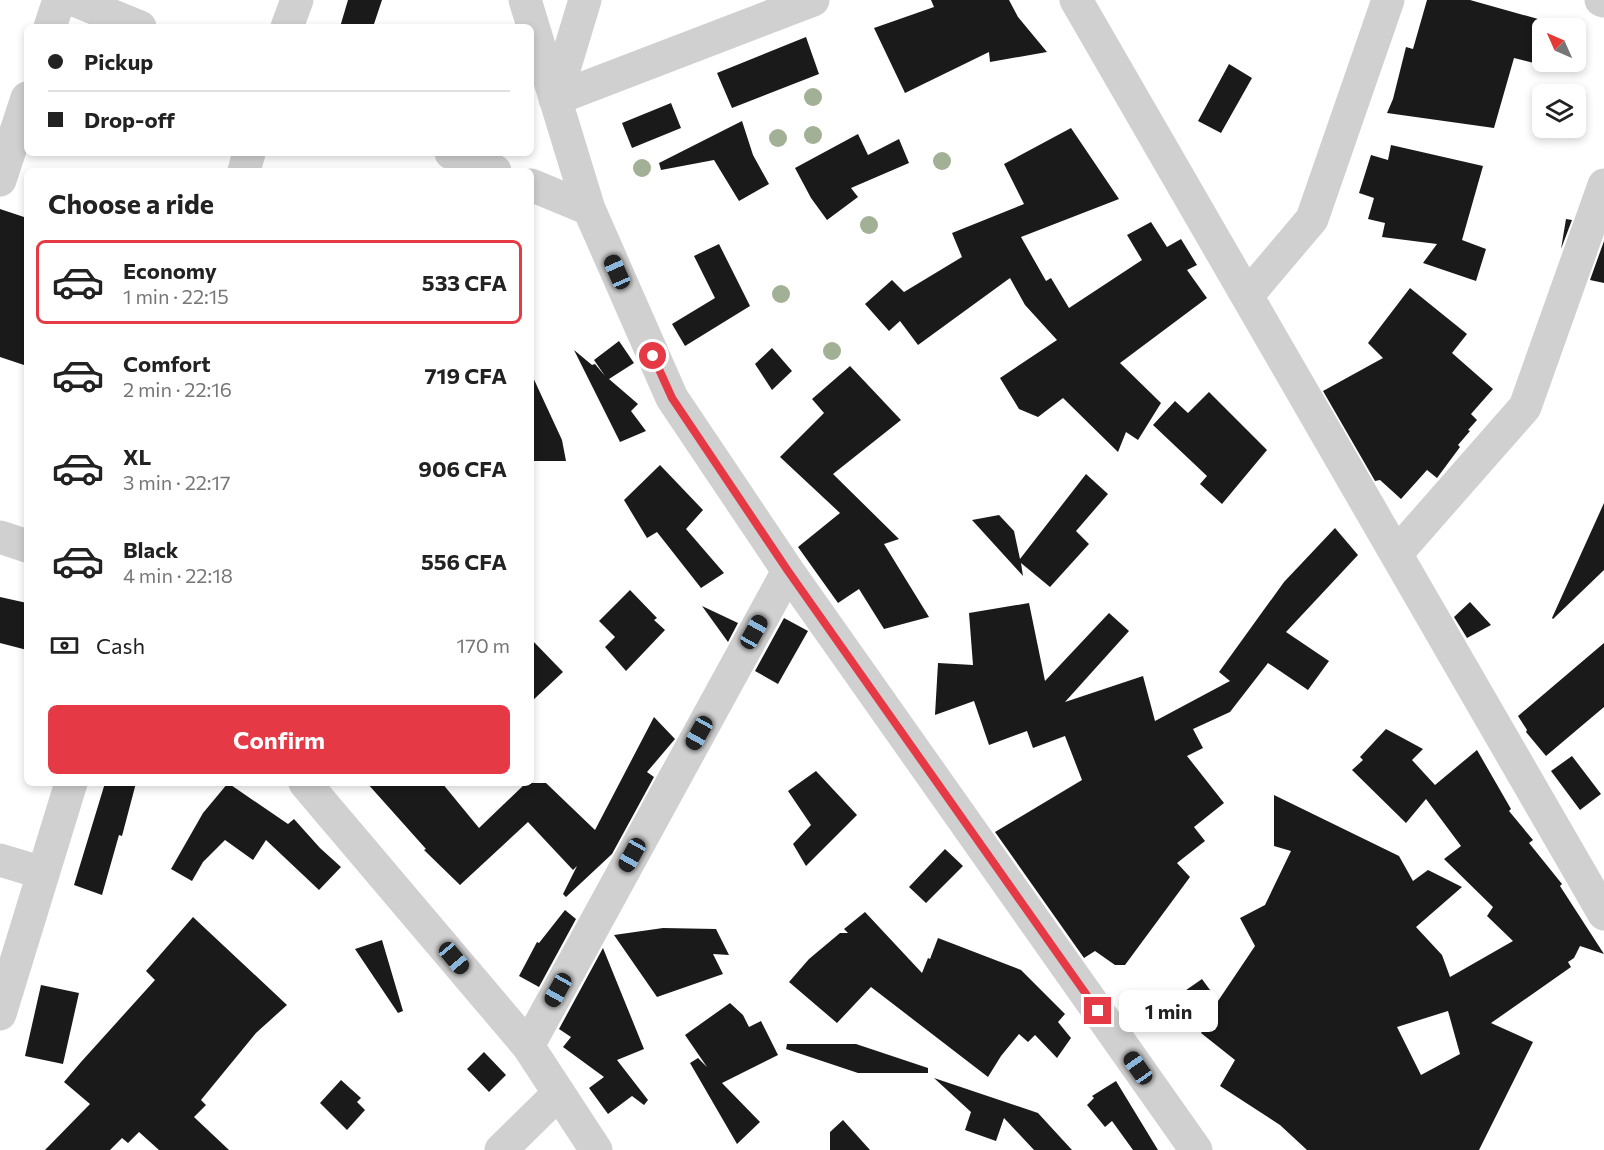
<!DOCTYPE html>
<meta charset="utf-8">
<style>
:root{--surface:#fff;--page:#f2f2f2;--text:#222;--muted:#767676;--line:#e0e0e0;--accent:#e63946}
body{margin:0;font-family:Commissioner,sans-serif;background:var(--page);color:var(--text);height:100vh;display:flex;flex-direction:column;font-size:22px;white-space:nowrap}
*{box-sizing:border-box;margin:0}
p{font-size:20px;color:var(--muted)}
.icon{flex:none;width:33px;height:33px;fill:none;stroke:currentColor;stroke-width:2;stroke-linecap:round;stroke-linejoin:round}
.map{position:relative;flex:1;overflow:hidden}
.sheet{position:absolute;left:24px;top:168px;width:510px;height:618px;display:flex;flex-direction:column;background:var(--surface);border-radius:9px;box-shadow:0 3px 9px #0003}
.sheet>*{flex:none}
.banner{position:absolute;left:24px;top:24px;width:510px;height:132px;border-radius:9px;box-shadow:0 3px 9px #0003;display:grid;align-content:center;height:132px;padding:0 24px;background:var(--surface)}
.needle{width:39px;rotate:315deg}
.fabs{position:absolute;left:1532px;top:18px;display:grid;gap:12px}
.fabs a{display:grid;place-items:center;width:54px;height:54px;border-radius:9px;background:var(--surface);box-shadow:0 3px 9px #0003;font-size:30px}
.end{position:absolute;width:27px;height:27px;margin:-14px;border:8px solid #e63946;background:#fff;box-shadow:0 0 0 3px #fff}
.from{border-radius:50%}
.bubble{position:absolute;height:42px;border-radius:9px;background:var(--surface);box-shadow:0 3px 9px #0003;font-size:20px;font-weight:700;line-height:42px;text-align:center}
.car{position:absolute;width:18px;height:36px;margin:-18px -9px;border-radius:8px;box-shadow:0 0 4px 2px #0007;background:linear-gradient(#222 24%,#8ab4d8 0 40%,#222 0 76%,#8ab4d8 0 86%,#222 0)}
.banner b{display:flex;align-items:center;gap:21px;height:57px;font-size:22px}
.banner b+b{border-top:2px solid var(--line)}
.banner i{width:15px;height:15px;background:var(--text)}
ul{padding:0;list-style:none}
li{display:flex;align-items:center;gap:18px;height:84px;margin:0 12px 9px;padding:0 12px;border:3px solid transparent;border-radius:9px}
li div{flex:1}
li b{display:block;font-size:22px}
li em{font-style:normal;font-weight:700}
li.current{border-color:var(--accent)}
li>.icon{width:54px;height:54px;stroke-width:1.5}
h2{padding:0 24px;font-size:27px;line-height:72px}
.pay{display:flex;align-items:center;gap:15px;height:66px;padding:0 24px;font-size:22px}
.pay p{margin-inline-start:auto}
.button{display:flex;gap:12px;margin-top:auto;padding:12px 24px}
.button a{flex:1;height:69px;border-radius:9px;background:var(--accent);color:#fff;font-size:24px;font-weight:700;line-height:69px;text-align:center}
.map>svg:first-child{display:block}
.building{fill:#1a1a1a;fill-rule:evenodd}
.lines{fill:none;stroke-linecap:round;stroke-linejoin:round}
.minor{stroke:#d0d0d0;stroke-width:33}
.tree{fill:#a2b095}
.route{stroke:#e63946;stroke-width:8}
</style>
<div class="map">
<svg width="1604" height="1150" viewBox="0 0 1604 1150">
<rect width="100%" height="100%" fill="#fff"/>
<path class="building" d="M 348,0 L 382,0 L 373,27 L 340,27 Z
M 931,0 L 1009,0 L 1018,17 L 1047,52 L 990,62 L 989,52 L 905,93 L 874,28 L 934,7 Z
M 1427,0 L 1470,0 L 1545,21 L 1538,64 L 1514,58 L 1494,128 L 1387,113 L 1393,99 L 1406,47 L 1413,49 Z
M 806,37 L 819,74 L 732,108 L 717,73 Z
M 1229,64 L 1252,78 L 1221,133 L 1198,121 Z
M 671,103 L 681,128 L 632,148 L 622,123 Z
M 742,121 L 753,155 L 769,184 L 739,201 L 714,160 L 661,170 L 659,163 Z
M 1071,128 L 1119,199 L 1021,237 L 1046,281 L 1051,278 L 1069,308 L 1142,260 L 1127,235 L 1151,222 L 1167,247 L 1181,239 L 1197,265 L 1187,270 L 1207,298 L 1120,363 L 1161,403 L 1138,440 L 1126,432 L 1118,452 L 1063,398 L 1038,417 L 1019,409 L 1000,378 L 1057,340 L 1025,305 L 1010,278 L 918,345 L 900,321 L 889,331 L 865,304 L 892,280 L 904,292 L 962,257 L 952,233 L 1024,204 L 1004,164 Z
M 858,134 L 868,155 L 899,139 L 909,163 L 851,188 L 858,197 L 827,220 L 811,198 L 795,168 Z
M 1391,145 L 1483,166 L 1462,240 L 1486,249 L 1476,281 L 1423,263 L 1437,244 L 1382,237 L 1385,223 L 1368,219 L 1374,198 L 1359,193 L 1371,155 L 1388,160 Z
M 0,209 L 27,218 L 27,366 L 0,357 Z
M 1566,219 L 1572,220 L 1561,249 Z
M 1604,241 L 1604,283 L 1590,280 Z
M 719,244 L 750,306 L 685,346 L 672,324 L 715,298 L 694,256 Z
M 1410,288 L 1467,334 L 1452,353 L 1493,389 L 1471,414 L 1477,420 L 1468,430 L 1470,431 L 1458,445 L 1460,447 L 1437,478 L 1427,470 L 1401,499 L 1380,480 L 1375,481 L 1323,391 L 1383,358 L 1368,343 Z
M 619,341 L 634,363 L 609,379 L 638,404 L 631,411 L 646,431 L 620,442 L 574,350 L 592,365 L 595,364 L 605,376 L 594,360 Z
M 772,348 L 792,371 L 772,390 L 755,364 Z
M 850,366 L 901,420 L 833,474 L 899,539 L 884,544 L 929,617 L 884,629 L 859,589 L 838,603 L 798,547 L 840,513 L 780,457 L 824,413 L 812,399 Z
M 531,373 L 562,440 L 566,461 L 531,461 Z
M 1209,392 L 1267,450 L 1222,504 L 1200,484 L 1207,476 L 1153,425 L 1175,401 L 1188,413 Z
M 660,465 L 703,510 L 686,529 L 724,573 L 701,588 L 657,532 L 647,538 L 624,500 Z
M 1086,474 L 1108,494 L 1076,531 L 1089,544 L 1050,587 L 1021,563 L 1023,576 L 972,520 L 999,515 L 1014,531 L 1020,559 Z
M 1604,503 L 1604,570 L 1553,619 L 1552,618 Z
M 1335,528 L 1358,555 L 1286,632 L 1329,661 L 1308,690 L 1268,663 L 1230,712 L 1193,729 L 1203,748 L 1187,756 L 1224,803 L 1194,827 L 1205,841 L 1177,863 L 1190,877 L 1125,965 L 1115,965 L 1095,951 L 1084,958 L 995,832 L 1082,780 L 1065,736 L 1033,748 L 1027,731 L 989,745 L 974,701 L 935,715 L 938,663 L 973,665 L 969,613 L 1029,603 L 1045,681 L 1109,613 L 1129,631 L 1065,702 L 1143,676 L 1155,721 L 1230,681 L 1219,672 L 1284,582 Z
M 630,590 L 657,618 L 654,620 L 665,630 L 626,671 L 605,647 L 615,637 L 599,621 Z
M 0,597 L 27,603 L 27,650 L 0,643 Z
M 1470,602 L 1491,625 L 1467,638 L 1454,617 Z
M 702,606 L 738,623 L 728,642 Z
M 784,618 L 808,631 L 778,684 L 755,671 Z
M 531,639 L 563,672 L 531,702 Z
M 1604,643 L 1604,707 L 1546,756 L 1526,732 L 1527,730 L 1518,716 Z
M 654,717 L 675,739 L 647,772 L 654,777 L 612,854 L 566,897 L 563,894 L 577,866 L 573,870 L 528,822 L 460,885 L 424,850 L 426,849 L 367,783 L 442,783 L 479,828 L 526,783 L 546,783 L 595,830 Z
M 1386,729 L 1423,749 L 1412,760 L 1435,785 L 1477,750 L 1511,809 L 1509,811 L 1533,840 L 1529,843 L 1562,884 L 1560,886 L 1604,954 L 1580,946 L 1574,958 L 1568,962 L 1571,967 L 1491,1023 L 1533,1042 L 1479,1150 L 1307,1150 L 1280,1125 L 1220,1086 L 1235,1060 L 1201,1033 L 1204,1029 L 1179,995 L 1202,979 L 1218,1001 L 1255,946 L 1240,918 L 1265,905 L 1291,851 L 1274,846 L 1274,795 L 1399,856 L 1413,881 L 1428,870 L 1462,887 L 1416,927 L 1442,955 L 1450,977 L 1513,941 L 1487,916 L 1493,907 L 1444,859 L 1461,846 L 1426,799 L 1406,823 L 1352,770 L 1363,760 L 1360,757 ZM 1448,1011 L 1460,1054 L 1421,1075 L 1397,1027 Z
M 1572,756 L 1601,794 L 1580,810 L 1551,771 Z
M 816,771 L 857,815 L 806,866 L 793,844 L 811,825 L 788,791 Z
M 105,783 L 136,783 L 122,836 L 119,835 L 102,895 L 74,885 Z
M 228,783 L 288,824 L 294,819 L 320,848 L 341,867 L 319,890 L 266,840 L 253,860 L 225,840 L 203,862 L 192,881 L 171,869 L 203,813 Z
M 945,849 L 963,866 L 926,903 L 909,887 Z
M 565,910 L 576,919 L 539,987 L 519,976 L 537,942 L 539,943 Z
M 865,912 L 922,973 L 928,958 L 930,959 L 938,938 L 1021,970 L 1065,1014 L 1058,1022 L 1071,1038 L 1057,1058 L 1035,1035 L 1028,1042 L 1019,1034 L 1001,1056 L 988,1077 L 871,987 L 837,1023 L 789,982 L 809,959 L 840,933 L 848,933 L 844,929 Z
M 193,917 L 287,1005 L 256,1033 L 201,1100 L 206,1105 L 194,1117 L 229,1150 L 159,1150 L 139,1132 L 128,1143 L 122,1138 L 110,1150 L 45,1150 L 90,1104 L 64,1082 L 81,1062 L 155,980 L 146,971 Z
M 663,928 L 716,929 L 729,955 L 713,954 L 723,974 L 657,997 L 614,935 Z
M 382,940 L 403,1011 L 398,1013 L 355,949 Z
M 603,948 L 644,1049 L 617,1060 L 648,1100 L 644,1105 L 632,1096 L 608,1114 L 589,1088 L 604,1077 L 563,1047 L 571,1037 L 559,1029 Z
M 41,985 L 79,993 L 63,1064 L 25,1056 Z
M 730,1003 L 743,1015 L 749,1027 L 761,1021 L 778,1055 L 722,1083 L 760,1122 L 737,1144 L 690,1063 L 698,1058 L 707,1067 L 685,1035 Z
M 787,1044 L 856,1044 L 928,1068 L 928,1073 L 858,1073 L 786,1049 Z
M 484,1052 L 506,1075 L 489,1092 L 467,1069 Z
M 934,1078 L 1038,1113 L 1072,1150 L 1034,1150 L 1004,1118 L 996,1141 L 965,1130 L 971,1112 Z
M 341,1080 L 361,1098 L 357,1102 L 365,1110 L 347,1130 L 320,1103 Z
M 1116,1081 L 1158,1150 L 1133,1150 L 1112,1121 L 1105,1127 L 1087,1105 L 1094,1098 L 1092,1096 Z
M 843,1120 L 870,1150 L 830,1150 L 830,1132 Z"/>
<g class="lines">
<path class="minor" d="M 74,0 L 140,27
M 525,0 L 589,209 L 672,398 L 788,571 L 1196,1150
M 1076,0 L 1604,914
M 1601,0 L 1604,1
M 50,27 L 59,0
M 287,27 L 297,0
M 555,99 L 813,0
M 555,99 L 585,0
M 451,153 L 495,171
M 244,171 L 249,153
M 0,180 L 27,98
M 531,185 L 589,209
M 1247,296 L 1312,219 L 1388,0
M 0,537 L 27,546
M 1396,554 L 1525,407 L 1604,185
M 305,783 L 528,1046 L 596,1150
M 0,860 L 43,873
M 0,1014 L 71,783
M 528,1046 L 788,571
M 501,1150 L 559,1093"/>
</g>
<g class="tree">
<circle cx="813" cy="97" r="9"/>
<circle cx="813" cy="135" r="9"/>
<circle cx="778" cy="138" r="9"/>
<circle cx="942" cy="161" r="9"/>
<circle cx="642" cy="168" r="9"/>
<circle cx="869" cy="225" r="9"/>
<circle cx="781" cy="294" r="9"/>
<circle cx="832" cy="351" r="9"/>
</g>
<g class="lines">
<path class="route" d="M 653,356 L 672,398 L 788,571 L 1098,1011"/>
</g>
</svg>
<div class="fabs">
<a><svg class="needle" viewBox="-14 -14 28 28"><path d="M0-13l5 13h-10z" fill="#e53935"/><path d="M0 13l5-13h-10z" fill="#767676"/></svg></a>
<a><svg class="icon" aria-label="layers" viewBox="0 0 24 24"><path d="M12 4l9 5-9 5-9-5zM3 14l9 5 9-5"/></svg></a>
</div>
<i class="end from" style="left:653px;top:356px"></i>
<i class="end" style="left:1098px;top:1011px"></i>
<div class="bubble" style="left:1119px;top:990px;width:99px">1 min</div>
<i class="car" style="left:617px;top:272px;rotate:336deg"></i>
<i class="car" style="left:754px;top:632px;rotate:29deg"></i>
<i class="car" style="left:699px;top:733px;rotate:209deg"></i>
<i class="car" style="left:632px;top:855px;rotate:209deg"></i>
<i class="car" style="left:454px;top:958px;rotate:140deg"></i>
<i class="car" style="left:558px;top:990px;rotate:209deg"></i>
<i class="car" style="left:1138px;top:1068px;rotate:325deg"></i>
<div class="banner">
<b><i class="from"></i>Pickup</b>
<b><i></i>Drop-off</b>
</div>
<section class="sheet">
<h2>Choose a ride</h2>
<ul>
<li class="current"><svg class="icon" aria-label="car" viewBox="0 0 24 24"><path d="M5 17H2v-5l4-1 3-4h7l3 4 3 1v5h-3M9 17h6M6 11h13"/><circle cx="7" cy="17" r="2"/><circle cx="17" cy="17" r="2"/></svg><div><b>Economy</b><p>1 min · 22:15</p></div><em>533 CFA</em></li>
<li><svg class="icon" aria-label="car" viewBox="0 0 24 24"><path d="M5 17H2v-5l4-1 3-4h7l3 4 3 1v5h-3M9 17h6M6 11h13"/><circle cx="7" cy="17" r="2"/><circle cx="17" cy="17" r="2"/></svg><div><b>Comfort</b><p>2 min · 22:16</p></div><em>719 CFA</em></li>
<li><svg class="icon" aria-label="car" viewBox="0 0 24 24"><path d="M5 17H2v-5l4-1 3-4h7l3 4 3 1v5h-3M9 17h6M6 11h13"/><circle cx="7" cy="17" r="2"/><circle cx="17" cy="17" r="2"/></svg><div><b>XL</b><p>3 min · 22:17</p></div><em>906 CFA</em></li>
<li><svg class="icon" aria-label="car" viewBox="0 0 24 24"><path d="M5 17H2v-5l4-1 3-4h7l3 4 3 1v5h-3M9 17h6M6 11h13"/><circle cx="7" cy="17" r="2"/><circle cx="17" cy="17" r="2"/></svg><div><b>Black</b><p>4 min · 22:18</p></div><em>556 CFA</em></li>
</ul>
<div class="pay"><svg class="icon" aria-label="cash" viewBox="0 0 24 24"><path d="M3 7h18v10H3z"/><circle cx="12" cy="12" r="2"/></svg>Cash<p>170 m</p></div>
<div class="button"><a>Confirm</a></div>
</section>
</div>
